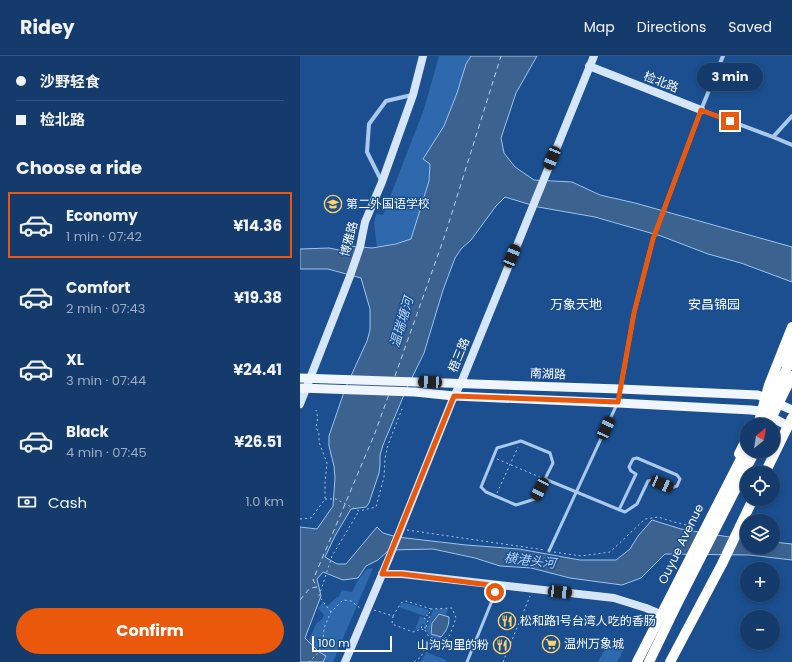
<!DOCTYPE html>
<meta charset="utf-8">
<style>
:root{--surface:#143b6b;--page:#1d4271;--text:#f1f3f6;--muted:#9dadc1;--line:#33557e;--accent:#ea580c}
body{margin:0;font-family:Poppins,"Noto Sans SC",sans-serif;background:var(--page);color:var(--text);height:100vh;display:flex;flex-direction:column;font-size:15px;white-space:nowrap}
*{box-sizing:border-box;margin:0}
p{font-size:13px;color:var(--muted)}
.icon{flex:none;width:22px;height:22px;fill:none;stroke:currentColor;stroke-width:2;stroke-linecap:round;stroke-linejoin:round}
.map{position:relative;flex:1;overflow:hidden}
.sheet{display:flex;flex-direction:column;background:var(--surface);width:300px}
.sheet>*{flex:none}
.top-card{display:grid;align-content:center;height:88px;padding:0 16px;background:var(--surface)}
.needle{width:26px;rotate:30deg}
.fabs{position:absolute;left:440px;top:362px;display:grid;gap:8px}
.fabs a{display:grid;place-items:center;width:40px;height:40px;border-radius:50%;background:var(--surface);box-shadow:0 2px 6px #0003,0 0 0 1px var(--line);font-size:20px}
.scale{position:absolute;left:12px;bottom:10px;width:80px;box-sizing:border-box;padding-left:4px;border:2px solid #fff;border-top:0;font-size:11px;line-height:14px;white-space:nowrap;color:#fff;-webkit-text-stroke:3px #1b4f8f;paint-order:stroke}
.end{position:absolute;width:18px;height:18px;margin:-9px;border:5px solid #ea580c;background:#fff;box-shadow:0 0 0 2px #fff}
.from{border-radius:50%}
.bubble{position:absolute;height:28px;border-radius:14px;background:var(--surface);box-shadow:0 2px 6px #0003,0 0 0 1px var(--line);font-size:13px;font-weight:700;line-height:28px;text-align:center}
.car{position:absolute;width:12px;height:24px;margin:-12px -6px;border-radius:5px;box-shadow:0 0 3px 1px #0007;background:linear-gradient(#222 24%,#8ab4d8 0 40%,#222 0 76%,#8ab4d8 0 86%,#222 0)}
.top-card b{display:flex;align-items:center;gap:14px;height:38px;font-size:15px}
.top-card b+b{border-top:1px solid var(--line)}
.top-card i{width:10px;height:10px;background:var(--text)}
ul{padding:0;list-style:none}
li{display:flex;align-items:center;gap:12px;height:66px;margin:0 8px 6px;padding:0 8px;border:2px solid transparent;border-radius:0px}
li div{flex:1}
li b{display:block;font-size:15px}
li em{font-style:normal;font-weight:700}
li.selected{border-color:var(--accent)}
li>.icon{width:36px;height:36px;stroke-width:1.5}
h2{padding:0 16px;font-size:18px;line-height:48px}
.pay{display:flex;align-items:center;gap:10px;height:44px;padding:0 16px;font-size:15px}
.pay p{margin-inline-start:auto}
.primary-button{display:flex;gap:8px;margin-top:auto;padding:8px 16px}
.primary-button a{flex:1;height:46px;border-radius:24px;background:var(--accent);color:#fff;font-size:16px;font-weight:700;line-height:46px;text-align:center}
header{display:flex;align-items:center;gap:24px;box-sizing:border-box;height:56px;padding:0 20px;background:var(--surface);border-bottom:1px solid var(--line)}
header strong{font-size:19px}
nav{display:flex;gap:22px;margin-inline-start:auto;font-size:14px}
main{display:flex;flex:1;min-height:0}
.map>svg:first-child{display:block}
.green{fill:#2e69ad}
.water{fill:#3c6290;stroke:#9cc4f0}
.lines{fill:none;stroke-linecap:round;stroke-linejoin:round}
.ferry{stroke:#b5d3f5;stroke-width:1;stroke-dasharray:5 4;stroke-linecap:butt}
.path{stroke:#a9c9ee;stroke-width:1;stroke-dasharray:2 3;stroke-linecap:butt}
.lane{stroke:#a9c9ee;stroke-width:3}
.street{stroke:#a9c9ee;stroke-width:4}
.secondary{stroke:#d6e6fa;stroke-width:8}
.primary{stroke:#f0f6ff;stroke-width:9}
.highway{stroke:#fff;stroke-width:10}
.highway-bridge{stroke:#fff;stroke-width:10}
.route{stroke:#ea580c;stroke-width:5}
.labels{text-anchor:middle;stroke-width:3;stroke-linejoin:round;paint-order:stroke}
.street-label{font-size:12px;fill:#fff;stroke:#1b4f8f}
.poi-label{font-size:12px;fill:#fff;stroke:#1b4f8f;text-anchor:start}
.neighbourhood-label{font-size:13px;fill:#fff;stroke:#1b4f8f}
.water-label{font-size:13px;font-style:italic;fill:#b5d3f5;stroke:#1b4f8f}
</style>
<header>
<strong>Ridey</strong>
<nav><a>Map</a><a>Directions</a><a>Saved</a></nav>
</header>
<main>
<section class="sheet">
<div class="top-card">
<b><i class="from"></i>沙野轻食</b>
<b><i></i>检北路</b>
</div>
<h2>Choose a ride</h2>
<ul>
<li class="selected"><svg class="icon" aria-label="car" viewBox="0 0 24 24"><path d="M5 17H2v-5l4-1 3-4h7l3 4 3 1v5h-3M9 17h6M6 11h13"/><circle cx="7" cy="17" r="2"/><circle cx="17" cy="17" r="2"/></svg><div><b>Economy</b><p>1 min · 07:42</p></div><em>¥14.36</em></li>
<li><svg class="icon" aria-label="car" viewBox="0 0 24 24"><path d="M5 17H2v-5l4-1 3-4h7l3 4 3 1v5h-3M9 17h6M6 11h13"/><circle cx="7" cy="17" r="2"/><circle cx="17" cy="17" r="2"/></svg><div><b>Comfort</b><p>2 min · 07:43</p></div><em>¥19.38</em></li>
<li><svg class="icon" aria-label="car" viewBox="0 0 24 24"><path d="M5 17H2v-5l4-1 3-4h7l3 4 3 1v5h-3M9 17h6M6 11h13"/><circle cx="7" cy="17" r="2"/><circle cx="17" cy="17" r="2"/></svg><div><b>XL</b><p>3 min · 07:44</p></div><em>¥24.41</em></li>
<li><svg class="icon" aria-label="car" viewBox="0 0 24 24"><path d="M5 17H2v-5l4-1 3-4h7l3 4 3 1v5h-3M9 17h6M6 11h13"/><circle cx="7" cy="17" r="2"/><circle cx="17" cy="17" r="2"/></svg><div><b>Black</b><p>4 min · 07:45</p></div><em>¥26.51</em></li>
</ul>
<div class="pay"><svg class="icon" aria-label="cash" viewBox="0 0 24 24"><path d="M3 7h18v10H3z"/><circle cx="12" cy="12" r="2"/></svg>Cash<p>1.0 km</p></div>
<div class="primary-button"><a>Confirm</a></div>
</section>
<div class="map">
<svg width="492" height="606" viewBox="0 0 492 606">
<rect width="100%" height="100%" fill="#1b4f8f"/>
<path class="green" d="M 139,0 L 171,0 L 166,8 L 157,37 L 144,70 L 124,102 L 130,107 L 129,125 L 111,183 L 96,188 L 77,191 L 74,167 L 76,158 L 83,159 L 124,53 Z
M 73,512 L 33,606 L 23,606 L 25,600 L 19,596 L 19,593 L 13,591 L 9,584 L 16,568 L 22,563 L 24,559 L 18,552 L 23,546 L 27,550 L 37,541 L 38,542 L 42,534 L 52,536 L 58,524 L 67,513 Z
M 106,547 L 129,554 L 127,558 L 125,558 L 124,560 L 99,551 L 101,548 Z
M 137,553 L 148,553 L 146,559 L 139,557 L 131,566 L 130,578 L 142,582 L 141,584 L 130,580 L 126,574 L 133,554 Z
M 120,560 L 127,564 L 126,570 L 122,568 L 120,572 L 115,574 Z
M 321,586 L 324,588 L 324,593 L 317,606 L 298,606 C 305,593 306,589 321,586 Z
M 126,596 L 146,604 L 145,606 L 119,606 L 122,604 Z"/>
<path class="water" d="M 171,0 L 237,0 L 216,37 L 201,82 L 204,97 L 215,111 L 234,124 L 272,126 L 300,139 L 335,147 L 492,191 L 492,226 L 441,207 L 408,198 L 361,180 L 295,161 L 238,151 L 205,141 L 196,150 L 171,184 L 161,193 L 155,202 L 143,234 L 124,297 L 106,334 L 83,389 L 80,399 L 80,409 L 79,417 L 69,447 L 66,451 L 51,453 L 35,480 L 25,501 L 37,508 L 46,508 L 77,471 L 83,477 L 97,481 L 166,489 L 219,493 L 280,504 L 316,504 L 330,493 L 338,480 L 352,464 L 381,473 L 447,484 L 447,491 L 473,491 L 473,486 L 492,488 L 492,504 L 449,499 L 365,498 L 341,522 L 322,529 L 270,522 L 231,512 L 200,510 L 175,502 L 133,493 L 89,494 L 78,504 L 66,510 L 58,522 L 43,524 L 23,516 L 17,523 L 21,540 L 5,582 L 19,596 L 26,600 L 23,606 L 0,606 L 0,471 L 17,473 L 33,450 L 35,422 L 34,410 L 29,390 L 29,380 L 45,333 L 67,285 L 70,274 L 70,253 L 61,222 L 28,213 L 0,213 L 0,193 L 29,192 L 44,195 L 51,190 L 72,192 L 96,188 L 111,183 L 129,125 L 130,108 L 123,103 L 144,70 L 157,37 L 166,8 Z
M 139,558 L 149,561 C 149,570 147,574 141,581 L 131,578 L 132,567 Z"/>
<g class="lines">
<path class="ferry" d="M 95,320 L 145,179 L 201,0
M 0,544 L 10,532 L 17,531 L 13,524 L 75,377 L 89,338"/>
<path class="path" d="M 197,403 L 242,422
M 197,437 L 218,391
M 25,443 L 36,443 L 59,455 L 76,451 L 84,421 L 85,402 L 88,389 L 102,353
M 0,463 L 11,462 L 25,443 L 25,426 L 27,407 L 19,386 L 19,378 L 16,371 L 18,362 L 16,354
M 107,474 L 245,494
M 254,496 L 281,500 L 310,496 L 345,463 L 358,461 L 374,466 L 394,471
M 74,554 L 93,560 L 92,568 L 113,576 L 121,573 L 122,570 L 125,571 L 125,574 L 121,573
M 31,556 L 19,540 L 32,500 L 59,455
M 93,560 L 101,547 L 106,545 L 131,553 L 128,560
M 126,571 L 128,564 L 124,562 L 126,559 L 130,560 L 128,564
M 125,574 L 129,581 L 141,585 L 150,579 L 156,562 L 152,552 L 131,553
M 9,606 L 19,596 L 23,584 L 24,572 L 31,556 L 43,544 L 51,545 L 60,552
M 114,606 L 121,601 L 129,582
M 203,606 L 230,540"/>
<path class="lane" d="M 245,423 L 235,443 L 216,449 L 186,436 L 181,431 L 197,392 L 221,385 L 250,397 L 253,407 L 245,423 L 315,452 L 325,456 L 337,448 L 348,425 L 352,424 L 371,432 L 377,430 L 380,423 L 377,419 L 337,402 L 333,403 L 329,411 L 331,415 L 336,418 L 319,454
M 249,495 L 317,348
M 167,606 L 198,530"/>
<path class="street" d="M 401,54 L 473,81 L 492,89
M 473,81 L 492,60
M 82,126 L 67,96 L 69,68 L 86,45 L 112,39
M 318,347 L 334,257 L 353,183 L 401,54 L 423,0"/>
<path class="secondary" d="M 289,10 L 401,54
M 0,348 L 50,220 L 60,191 L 65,166 L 82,126 L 98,81 L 113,39 L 123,0
M 82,518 L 102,518 L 314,542 L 346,552 L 360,558
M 45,606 L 89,502 L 154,340 L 161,327 L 294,0"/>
<path class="primary" d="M 0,322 L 320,333 L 458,339 L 492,354
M 0,332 L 115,336 L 154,340 L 318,347 L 451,354 L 460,355 L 488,370"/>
<path class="highway" d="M 483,306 L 492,286
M 439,398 L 447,382
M 465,417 L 492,362
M 349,606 L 377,548 L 455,395
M 370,606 L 422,508 L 453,443"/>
<path class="highway-bridge" d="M 468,351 L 492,302
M 458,369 L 469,329 L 492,271
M 468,369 L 492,320
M 337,606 L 447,391"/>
</g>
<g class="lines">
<path class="route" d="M 195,536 L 198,530 L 102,518 L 82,518 L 154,340 L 318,346 L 334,257 L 353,183 L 401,54 L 430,65"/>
</g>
<defs>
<symbol id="school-ring" viewBox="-11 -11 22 22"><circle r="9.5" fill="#1b4f8f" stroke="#ffd166" stroke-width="1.5"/><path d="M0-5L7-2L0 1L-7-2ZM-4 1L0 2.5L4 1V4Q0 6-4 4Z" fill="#ffd166"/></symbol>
<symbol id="restaurant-ring" viewBox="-11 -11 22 22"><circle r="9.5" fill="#1b4f8f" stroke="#ffd166" stroke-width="1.5"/><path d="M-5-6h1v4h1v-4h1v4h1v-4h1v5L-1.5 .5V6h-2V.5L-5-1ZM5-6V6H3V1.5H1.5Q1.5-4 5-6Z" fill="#ffd166"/></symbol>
<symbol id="supermarket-ring" viewBox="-11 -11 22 22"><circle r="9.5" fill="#1b4f8f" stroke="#ffd166" stroke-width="1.5"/><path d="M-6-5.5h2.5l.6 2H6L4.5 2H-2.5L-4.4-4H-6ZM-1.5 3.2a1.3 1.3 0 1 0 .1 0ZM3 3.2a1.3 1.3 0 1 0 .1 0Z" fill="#ffd166"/></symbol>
</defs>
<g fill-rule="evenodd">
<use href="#school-ring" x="23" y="138" width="20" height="20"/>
<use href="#restaurant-ring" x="197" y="555" width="20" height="20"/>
<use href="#supermarket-ring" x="241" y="578" width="20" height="20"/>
<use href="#restaurant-ring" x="192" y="579" width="20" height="20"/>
</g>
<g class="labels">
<g class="street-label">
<text transform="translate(361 26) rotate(21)" y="4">检北路</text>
<text transform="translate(49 183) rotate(-75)" y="4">博雅路</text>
<text transform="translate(159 299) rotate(-68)" y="4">梧三路</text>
<text transform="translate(248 318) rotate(2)" y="4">南湖路</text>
<text transform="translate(381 488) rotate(-64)" y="4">Ouyue Avenue</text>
</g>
<g class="poi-label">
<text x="46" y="152">第二外国语学校</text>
<text x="220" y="569">松和路1号台湾人吃的香肠</text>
<text x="264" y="592">温州万象城</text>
<text x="189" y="593" text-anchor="end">山沟沟里的粉</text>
</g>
<g class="neighbourhood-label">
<text x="276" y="253">万象天地</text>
<text x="414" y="253">安昌锦园</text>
</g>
<g class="water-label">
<text transform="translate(101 266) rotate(-73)" y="5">温瑞塘河</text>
<text transform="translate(230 504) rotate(7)" y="5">横港头河</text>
</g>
</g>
</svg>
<div class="fabs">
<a><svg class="needle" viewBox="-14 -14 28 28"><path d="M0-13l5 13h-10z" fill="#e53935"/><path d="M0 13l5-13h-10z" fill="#9dadc1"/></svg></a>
<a><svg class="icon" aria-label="locate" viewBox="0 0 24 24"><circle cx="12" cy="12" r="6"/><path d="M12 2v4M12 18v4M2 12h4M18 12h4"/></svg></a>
<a><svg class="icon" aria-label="layers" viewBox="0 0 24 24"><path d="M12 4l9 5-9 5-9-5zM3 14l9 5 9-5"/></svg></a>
<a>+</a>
<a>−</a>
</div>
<div class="scale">100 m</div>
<i class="end from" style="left:195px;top:536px"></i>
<i class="end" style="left:430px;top:65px"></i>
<div class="bubble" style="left:397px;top:7px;width:66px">3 min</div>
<i class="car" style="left:252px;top:102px;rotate:202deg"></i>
<i class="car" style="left:212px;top:200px;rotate:22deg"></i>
<i class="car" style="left:130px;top:326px;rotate:273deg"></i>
<i class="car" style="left:306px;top:372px;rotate:25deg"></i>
<i class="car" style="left:362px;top:428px;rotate:113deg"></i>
<i class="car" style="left:240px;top:433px;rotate:207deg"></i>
<i class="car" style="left:260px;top:536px;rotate:96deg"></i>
</div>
</main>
